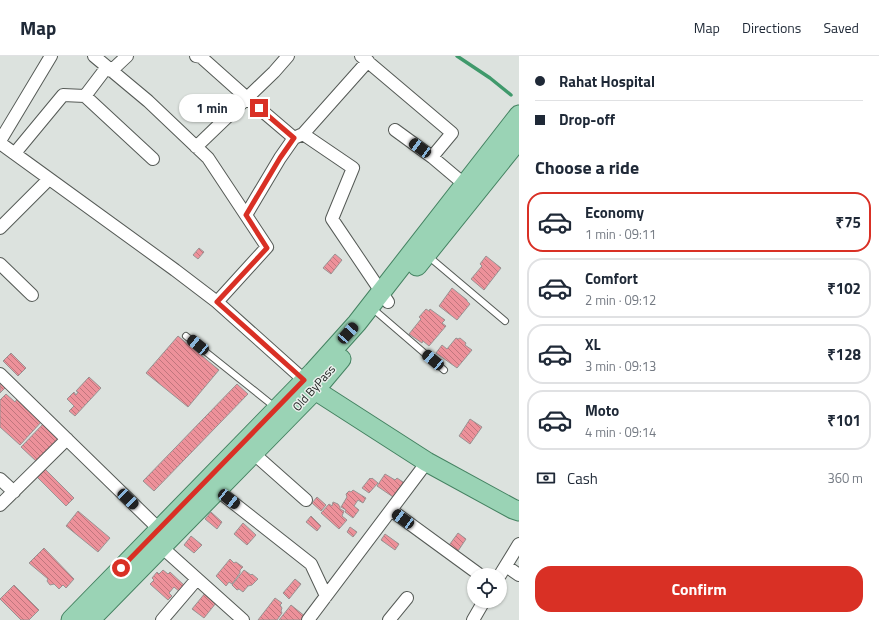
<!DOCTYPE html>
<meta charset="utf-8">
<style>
:root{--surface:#fff;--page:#f2f2f3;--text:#1f2937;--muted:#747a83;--line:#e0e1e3;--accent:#d93025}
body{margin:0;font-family:"Titillium Web",sans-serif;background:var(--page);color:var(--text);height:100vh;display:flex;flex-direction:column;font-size:15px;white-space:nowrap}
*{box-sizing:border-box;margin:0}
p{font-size:13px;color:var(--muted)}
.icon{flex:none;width:22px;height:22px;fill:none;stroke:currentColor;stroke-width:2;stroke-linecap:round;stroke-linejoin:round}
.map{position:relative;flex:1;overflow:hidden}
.details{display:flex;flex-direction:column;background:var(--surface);width:360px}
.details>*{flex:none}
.hud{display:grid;align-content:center;height:88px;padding:0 16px;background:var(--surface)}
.tools{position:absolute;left:467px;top:512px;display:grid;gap:8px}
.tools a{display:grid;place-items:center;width:40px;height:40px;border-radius:50%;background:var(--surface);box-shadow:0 1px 3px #0004;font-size:20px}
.end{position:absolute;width:18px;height:18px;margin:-9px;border:5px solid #d93025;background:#fff;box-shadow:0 0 0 2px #fff}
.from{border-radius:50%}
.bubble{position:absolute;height:28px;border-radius:14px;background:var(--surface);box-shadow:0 1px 3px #0004;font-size:13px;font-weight:700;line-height:28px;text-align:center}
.car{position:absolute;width:12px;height:24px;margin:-12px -6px;border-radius:5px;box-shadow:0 0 3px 1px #0007;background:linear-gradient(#222 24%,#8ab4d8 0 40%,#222 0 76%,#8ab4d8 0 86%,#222 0)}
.hud b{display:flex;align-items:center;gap:14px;height:38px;font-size:15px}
.hud b+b{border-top:1px solid var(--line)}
.hud i{width:10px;height:10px;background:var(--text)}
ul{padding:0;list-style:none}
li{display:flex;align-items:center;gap:12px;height:60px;margin:0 8px 6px;padding:0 8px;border:2px solid var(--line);border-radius:16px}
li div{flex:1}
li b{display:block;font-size:15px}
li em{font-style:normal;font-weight:700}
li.on{border-color:var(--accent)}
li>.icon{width:36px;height:36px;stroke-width:1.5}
h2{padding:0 16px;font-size:18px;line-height:48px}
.pay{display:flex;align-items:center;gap:10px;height:44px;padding:0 16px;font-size:15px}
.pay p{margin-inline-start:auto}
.button{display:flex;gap:8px;margin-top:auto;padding:8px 16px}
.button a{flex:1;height:46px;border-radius:16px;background:var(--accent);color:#fff;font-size:16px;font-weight:700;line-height:46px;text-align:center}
header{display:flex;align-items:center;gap:24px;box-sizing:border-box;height:56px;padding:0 20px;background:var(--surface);border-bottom:1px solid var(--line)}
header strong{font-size:19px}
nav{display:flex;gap:22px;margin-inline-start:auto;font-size:14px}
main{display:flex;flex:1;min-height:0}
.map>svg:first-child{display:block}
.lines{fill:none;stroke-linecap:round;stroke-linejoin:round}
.stream{stroke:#3f996b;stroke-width:3.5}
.building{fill:url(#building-back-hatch);stroke:#9a9393}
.lane-casing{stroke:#555a56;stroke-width:8}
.street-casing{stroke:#555a56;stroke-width:14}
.primary-casing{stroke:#448261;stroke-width:21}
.lane{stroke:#fff;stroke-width:6}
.street{stroke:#fff;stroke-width:12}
.primary{stroke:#9ad3b5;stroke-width:19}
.route{stroke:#d93025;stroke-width:5}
.labels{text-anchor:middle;stroke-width:3;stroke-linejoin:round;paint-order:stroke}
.street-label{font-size:12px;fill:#202221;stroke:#e9efeb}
</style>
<header>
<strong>Map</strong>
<nav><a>Map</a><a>Directions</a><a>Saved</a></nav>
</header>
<main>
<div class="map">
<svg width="519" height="564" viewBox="0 0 519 564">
<defs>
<pattern id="building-back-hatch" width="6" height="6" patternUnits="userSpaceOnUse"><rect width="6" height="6" fill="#ed919a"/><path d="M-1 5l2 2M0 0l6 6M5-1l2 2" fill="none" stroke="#c0767d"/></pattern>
</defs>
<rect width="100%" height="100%" fill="#dce2de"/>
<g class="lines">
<path class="stream" d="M 457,0 L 490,22 L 511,39"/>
</g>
<path class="building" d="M 199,192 L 204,196 L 198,203 L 193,199 Z
M 335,198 L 342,204 L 331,218 L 323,212 Z
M 486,200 L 501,212 L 484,234 L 471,223 L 482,210 L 480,208 Z
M 452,232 L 467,244 L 467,245 L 470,248 L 457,264 L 439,250 Z
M 426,253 L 429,255 L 430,253 L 445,264 L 442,267 L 446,270 L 429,290 L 423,285 L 422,287 L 409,278 L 421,263 L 419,261 Z
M 178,280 L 219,314 L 188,351 L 146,317 Z
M 456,282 L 458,283 L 460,282 L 466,287 L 465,289 L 472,294 L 457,312 L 436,297 L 442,289 L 447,293 Z
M 11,297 L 26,312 L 18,320 L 3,305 Z
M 89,321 L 101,332 L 75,360 L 69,355 L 74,350 L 67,343 L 74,336 L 76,339 L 78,336 L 76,335 Z
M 0,325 L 6,331 L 0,337 Z
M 237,328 L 248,338 L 154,435 L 143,425 Z
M 6,338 L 15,346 L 17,343 L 25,347 L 24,351 L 29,355 L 31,353 L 43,364 L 20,389 L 0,371 L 0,344 Z
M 470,363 L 482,371 L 470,388 L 459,380 Z
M 44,367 L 59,383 L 37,406 L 21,391 Z
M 43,411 L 74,442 L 66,450 L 35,419 Z
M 385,418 L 395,424 L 397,422 L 406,428 L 396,443 L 377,430 Z
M 370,422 L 371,423 L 372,422 L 378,427 L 369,437 L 362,432 Z
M 353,434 L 366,442 L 363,447 L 358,444 L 354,450 L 359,454 L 353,462 L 345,456 L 346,454 L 341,451 L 347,441 L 346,438 L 349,435 L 351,436 Z
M 317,441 L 326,449 L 321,455 L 312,447 Z
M 333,446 L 338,448 L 340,451 L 340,453 L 344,455 L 342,460 L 347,464 L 339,473 L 321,457 L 329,448 L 332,450 Z
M 78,455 L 110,482 L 98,496 L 66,470 Z
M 211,456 L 222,466 L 217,473 L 205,463 Z
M 311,460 L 321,470 L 317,475 L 306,466 Z
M 243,467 L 256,479 L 247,489 L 234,478 Z
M 350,471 L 357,476 L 353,481 L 347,476 Z
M 458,477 L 466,483 L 456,498 L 447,492 Z
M 385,478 L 399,488 L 395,494 L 381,484 Z
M 191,480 L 202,489 L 194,497 L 184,489 Z
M 44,492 L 74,523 L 66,532 L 63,529 L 59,533 L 54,528 L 50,529 L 47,525 L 48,523 L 29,507 Z
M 230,503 L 234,507 L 236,506 L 243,511 L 240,514 L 240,517 L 232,528 L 229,526 L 226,530 L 216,520 Z
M 163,514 L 168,518 L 170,516 L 186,531 L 180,536 L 174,531 L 169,537 L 172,540 L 168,544 L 150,528 L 154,524 L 152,522 L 157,516 L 159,518 Z
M 244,514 L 251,519 L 252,518 L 258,523 L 252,529 L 248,530 L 243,536 L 239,533 L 237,534 L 232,529 Z
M 295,523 L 301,528 L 289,543 L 283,537 Z
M 14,529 L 39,554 L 29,564 L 21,564 L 0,543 Z
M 206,536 L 210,539 L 208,541 L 216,547 L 204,562 L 192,553 Z
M 275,542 L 282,547 L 280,549 L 282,552 L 281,555 L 282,557 L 277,564 L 258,564 Z
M 291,549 L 306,561 L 303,564 L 279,564 Z"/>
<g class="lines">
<defs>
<path id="lane" d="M 428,200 L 505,265
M 372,252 L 444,314
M 186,280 L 276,352"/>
<path id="street" d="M 94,0 L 148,45 L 208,102 L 267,191 L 217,246
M 196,0 L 201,1 L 247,42 L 294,82 L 303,78 L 353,112 L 332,163 L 388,246
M 361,0 L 452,77 L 432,101
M 111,15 L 127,0
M 85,40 L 107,11
M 395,74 L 432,101 L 464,128
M 303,78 L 368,5
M 0,85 L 51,0
M 0,87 L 175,214 L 217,246 L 304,324
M 196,91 L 274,16 L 288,0
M 15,97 L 63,39 L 85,40 L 153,103
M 246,159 L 280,102 L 294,82
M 0,172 L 49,123
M 0,208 L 32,239
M 0,318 L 159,473
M 253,397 L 306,444
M 0,423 L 14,436
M 217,434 L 311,508 L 326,540
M 0,449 L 67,383
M 391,454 L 480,519
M 156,486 L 243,564
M 506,510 L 519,519
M 500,519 L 519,488
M 162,564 L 197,523
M 308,564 L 427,406
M 389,564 L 407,542
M 473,564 L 484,545"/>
<path id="primary" d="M 417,210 L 519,83
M 307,326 L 315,334 L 427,406 L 513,453 L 519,455
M 71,564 L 313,316 L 357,267 L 519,59
M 90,564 L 315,334 L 341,303"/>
</defs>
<use href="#lane" class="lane-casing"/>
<use href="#street" class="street-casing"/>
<use href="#primary" class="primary-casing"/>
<use href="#lane" class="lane"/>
<use href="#street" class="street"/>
<use href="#primary" class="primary"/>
</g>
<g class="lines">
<path class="route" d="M 121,512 L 304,324 L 217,246 L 267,192 L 246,159 L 280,102 L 294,82 L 259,52"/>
</g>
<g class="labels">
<g class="street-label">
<text transform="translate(314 332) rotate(-48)" y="4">Old ByPass</text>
</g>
</g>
</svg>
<div class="tools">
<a><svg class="icon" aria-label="locate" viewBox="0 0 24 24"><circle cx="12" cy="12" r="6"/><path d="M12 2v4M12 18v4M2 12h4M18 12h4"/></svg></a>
</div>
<i class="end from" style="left:121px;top:512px"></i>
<i class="end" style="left:259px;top:52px"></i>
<div class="bubble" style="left:179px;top:38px;width:66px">1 min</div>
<i class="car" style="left:420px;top:92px;rotate:306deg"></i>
<i class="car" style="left:348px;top:277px;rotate:42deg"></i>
<i class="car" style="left:198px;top:289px;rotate:309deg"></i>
<i class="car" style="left:433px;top:304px;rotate:310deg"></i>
<i class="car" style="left:128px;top:443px;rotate:134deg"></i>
<i class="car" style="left:229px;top:443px;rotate:128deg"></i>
<i class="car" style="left:403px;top:463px;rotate:306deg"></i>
</div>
<section class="details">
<div class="hud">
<b><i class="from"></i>Rahat Hospital</b>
<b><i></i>Drop-off</b>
</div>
<h2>Choose a ride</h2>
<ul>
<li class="on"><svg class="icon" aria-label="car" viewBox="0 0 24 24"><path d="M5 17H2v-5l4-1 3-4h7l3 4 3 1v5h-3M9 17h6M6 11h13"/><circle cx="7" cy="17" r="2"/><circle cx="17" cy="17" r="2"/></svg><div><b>Economy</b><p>1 min · 09:11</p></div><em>₹75</em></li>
<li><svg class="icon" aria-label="car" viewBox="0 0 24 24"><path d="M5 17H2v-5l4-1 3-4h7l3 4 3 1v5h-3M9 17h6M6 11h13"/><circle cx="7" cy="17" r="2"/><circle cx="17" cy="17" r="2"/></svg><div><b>Comfort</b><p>2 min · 09:12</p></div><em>₹102</em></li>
<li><svg class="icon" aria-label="car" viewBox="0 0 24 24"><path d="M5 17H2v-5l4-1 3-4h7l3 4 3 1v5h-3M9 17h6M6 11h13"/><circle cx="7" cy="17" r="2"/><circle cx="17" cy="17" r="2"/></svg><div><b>XL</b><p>3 min · 09:13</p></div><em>₹128</em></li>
<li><svg class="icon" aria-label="car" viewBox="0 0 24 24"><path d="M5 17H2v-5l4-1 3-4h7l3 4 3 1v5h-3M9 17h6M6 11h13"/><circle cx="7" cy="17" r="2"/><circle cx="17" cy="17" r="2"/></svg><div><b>Moto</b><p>4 min · 09:14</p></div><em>₹101</em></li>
</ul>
<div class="pay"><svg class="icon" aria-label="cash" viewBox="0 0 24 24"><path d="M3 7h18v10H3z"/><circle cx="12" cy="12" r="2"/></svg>Cash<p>360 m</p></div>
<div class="button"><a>Confirm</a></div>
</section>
</main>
